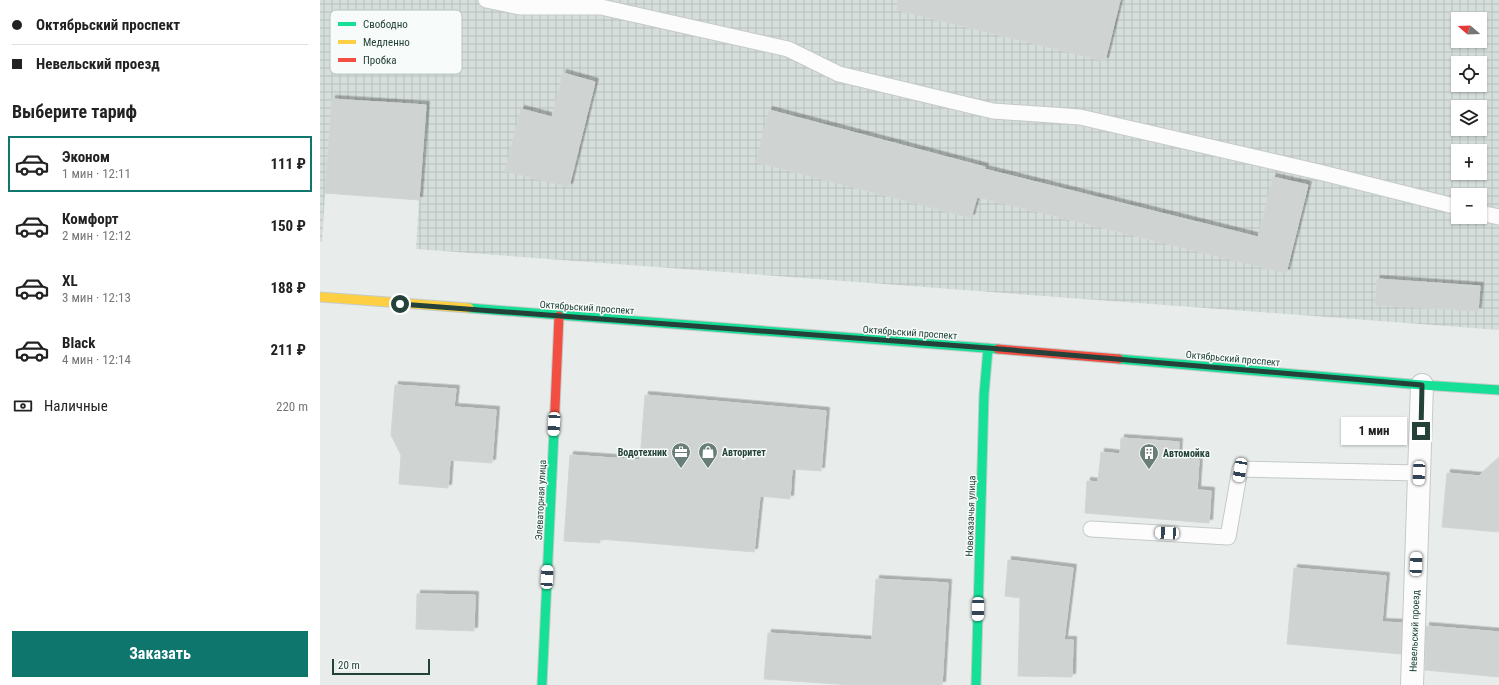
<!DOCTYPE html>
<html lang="ru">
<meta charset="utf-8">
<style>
:root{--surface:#fff;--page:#f2f2f2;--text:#222;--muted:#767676;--line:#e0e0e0;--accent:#0f766e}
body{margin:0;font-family:"Roboto Condensed",sans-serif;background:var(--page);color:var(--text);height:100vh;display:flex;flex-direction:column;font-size:15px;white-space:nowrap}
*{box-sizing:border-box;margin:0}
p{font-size:13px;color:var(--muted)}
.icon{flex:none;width:22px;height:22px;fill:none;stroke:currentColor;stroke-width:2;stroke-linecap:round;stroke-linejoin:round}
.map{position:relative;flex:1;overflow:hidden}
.side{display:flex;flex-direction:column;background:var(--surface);width:320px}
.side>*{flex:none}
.top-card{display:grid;align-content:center;height:88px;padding:0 12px;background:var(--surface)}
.needle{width:26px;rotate:289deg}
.buttons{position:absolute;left:1131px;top:12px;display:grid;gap:8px}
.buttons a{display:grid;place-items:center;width:36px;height:36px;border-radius:0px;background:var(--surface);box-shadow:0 1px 3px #0004;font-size:20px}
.scale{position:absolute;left:12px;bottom:10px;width:98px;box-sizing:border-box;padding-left:4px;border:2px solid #24423a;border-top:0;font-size:11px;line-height:14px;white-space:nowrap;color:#24423a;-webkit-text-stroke:3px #f7fbf9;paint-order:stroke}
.end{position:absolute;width:18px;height:18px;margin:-9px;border:5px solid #24423a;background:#fff;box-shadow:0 0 0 2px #fff}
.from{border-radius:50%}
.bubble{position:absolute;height:28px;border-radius:0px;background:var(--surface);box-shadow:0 1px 3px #0004;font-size:13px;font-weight:700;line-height:28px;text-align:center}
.car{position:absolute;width:12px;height:24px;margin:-12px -6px;border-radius:5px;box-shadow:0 0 3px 1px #0007;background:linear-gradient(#fff 24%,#345 0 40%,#fff 0 76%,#345 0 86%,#fff 0)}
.top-card b{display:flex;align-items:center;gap:14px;height:38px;font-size:15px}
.top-card b+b{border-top:1px solid var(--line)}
.top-card i{width:10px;height:10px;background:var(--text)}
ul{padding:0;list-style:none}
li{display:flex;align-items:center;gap:12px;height:56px;margin:0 8px 6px;padding:0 4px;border:2px solid transparent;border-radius:0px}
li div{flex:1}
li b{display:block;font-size:15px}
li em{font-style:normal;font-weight:700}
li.on{border-color:var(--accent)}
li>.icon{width:36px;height:36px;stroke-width:1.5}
h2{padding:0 12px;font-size:18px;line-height:48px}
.pay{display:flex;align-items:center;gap:10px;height:44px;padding:0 12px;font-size:15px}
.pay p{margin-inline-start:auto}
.cta{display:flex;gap:8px;margin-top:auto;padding:8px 12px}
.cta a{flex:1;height:46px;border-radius:0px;background:var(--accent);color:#fff;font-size:16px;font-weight:700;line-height:46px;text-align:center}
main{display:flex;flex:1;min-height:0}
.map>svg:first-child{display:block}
.industrial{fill:url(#industrial-grid);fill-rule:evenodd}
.building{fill:#cfd4d2;stroke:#d1d6d4;filter:url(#shadow)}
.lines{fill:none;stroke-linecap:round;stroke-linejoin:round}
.lane-casing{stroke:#c5cac8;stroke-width:17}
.street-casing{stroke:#c5cac8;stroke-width:24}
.fast-casing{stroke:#c3cbc8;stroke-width:11}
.slow-casing{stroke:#c3cbc8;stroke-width:11}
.jam-casing{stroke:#c3cbc8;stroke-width:11}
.lane{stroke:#fcfcfc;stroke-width:15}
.street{stroke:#fcfcfc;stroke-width:22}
.fast{stroke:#16e098;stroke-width:9}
.slow{stroke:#ffcf43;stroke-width:9}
.jam{stroke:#f24e42;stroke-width:9}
.route{stroke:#24423a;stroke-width:5}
.labels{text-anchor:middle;stroke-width:3;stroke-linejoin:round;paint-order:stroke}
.street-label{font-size:10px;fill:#24423a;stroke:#f7fbf9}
.poi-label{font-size:10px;font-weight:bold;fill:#24423a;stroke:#f7fbf9;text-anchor:start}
.key{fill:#f7fbf9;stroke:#b8c4c0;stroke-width:1}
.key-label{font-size:11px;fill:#24423a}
</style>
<main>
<section class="side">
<div class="top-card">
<b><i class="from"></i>Октябрьский проспект</b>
<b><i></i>Невельский проезд</b>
</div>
<h2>Выберите тариф</h2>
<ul>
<li class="on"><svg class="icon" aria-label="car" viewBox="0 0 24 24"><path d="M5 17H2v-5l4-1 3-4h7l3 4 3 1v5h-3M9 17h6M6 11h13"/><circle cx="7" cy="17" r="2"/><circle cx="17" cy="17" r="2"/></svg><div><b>Эконом</b><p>1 мин · 12:11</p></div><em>111 ₽</em></li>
<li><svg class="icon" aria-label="car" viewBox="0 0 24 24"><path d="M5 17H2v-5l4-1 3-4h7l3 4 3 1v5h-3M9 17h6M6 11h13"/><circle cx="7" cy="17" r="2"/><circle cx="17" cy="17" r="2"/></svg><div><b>Комфорт</b><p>2 мин · 12:12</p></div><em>150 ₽</em></li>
<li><svg class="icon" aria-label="car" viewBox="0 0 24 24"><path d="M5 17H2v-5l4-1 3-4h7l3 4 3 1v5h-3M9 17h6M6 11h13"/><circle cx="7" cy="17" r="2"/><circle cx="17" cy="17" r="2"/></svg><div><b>XL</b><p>3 мин · 12:13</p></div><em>188 ₽</em></li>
<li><svg class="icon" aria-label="car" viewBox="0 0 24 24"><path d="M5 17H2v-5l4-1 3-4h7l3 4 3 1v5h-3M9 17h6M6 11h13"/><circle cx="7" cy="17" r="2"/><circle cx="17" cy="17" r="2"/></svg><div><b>Black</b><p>4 мин · 12:14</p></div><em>211 ₽</em></li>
</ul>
<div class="pay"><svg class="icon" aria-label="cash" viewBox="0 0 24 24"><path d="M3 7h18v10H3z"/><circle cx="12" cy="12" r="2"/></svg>Наличные<p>220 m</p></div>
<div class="cta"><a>Заказать</a></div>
</section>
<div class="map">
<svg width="1179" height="685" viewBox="0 0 1179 685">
<defs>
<pattern id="industrial-grid" width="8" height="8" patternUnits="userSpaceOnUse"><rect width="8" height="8" fill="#d6dedb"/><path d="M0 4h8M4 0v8" fill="none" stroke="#b8c0bd"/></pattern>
<filter id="shadow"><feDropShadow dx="3.5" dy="-3.5" stdDeviation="0" flood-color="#0004"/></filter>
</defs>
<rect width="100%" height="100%" fill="#e8edeb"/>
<path class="industrial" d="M 0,0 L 1179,0 L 1179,330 L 96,249 L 99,200 L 5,193 L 2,242 L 0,242 ZM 1138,19 L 1160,19 L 1160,41 L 1138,41 ZM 1138,63 L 1160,63 L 1160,85 L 1138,85 ZM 1138,107 L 1160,107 L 1160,129 L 1138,129 ZM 1138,151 L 1160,151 L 1160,173 L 1138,173 ZM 1138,195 L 1160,195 L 1160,217 L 1138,217 Z"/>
<path class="building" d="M 578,0 L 800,0 L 785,61 L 577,10 Z
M 243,73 L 275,82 L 249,187 L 185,171 L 201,109 L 232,117 Z
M 12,99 L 106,105 L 99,200 L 5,193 Z
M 449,110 L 665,167 L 664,169 L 938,237 L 953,177 L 988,185 L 966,273 L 657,197 L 651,218 L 436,162 Z
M 1057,279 L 1160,286 L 1158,311 L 1055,305 Z
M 75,385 L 136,389 L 134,407 L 176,410 L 172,463 L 130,460 L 128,488 L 79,484 L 81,455 L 71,435 Z
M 325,395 L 506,411 L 501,471 L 472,469 L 470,499 L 440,496 L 434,552 L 280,539 L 280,543 L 244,541 L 250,455 L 320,460 Z
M 801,438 L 859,442 L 858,459 L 879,460 L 877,490 L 891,491 L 889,523 L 765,513 L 767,481 L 778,482 L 781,452 L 800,454 Z
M 1179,458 L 1179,532 L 1122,527 L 1127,473 L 1159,476 Z
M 688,560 L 753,568 L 744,640 L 753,640 L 752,677 L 698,676 L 700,598 L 685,596 Z
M 974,568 L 1066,576 L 1062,622 L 1082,623 L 1081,654 L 967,644 Z
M 556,579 L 628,583 L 622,685 L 531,685 L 444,679 L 448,633 L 552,640 Z
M 97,594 L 155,595 L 154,631 L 96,629 Z
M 1106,626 L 1179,632 L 1179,677 L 1105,670 Z"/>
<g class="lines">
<defs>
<path id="lane" d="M 166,0 L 200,7 L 281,7 L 468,49 L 519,74 L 673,111 L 760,117 L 1003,173 L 1138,207
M 1160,213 L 1179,217
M 771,529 L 908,537 L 920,469 L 1099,473"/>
<path id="street" d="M 1092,685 L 1102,385"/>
<path id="fast" d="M 149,308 L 678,349
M 799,359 L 1102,385 L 1179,390
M 222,685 L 234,431
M 656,685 L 664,395 L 668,348"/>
<path id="slow" d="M 0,297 L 149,308"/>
<path id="jam" d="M 678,349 L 799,359
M 234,431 L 239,316"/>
</defs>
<use href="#lane" class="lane-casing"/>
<use href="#street" class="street-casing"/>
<use href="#fast" class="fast-casing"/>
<use href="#slow" class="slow-casing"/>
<use href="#jam" class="jam-casing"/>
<use href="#lane" class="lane"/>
<use href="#street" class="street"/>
<use href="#fast" class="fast"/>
<use href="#slow" class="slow"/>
<use href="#jam" class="jam"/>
</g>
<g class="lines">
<path class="route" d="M 80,304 L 668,348 L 1102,385 L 1101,431"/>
</g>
<defs>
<symbol id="office-pin" viewBox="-11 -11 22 30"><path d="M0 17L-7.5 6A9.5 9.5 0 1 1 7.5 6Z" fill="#697e78" stroke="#f7fbf9"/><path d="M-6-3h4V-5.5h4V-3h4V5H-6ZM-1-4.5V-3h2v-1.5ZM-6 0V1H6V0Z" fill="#fff"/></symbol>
<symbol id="shop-pin" viewBox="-11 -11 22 30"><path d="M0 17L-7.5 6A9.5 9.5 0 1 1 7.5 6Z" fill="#697e78" stroke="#f7fbf9"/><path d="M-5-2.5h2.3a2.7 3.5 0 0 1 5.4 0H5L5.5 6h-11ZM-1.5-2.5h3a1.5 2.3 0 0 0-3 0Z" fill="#fff"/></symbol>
<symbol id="building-pin" viewBox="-11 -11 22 30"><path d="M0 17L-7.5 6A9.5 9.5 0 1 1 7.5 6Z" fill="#697e78" stroke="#f7fbf9"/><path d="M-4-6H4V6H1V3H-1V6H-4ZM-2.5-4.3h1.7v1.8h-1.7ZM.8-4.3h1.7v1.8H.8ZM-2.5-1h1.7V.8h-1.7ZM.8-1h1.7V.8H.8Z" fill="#fff"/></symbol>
</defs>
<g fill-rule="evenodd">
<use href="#office-pin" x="350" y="441" width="22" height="30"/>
<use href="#shop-pin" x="377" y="441" width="22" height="30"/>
<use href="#building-pin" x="818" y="442" width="22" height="30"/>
</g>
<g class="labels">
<g class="street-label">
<text transform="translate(267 307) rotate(4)" y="4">Октябрьский проспект</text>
<text transform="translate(590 332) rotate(4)" y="4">Октябрьский проспект</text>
<text transform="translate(913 358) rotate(5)" y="4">Октябрьский проспект</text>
<text transform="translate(220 500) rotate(-87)" y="4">Элеваторная улица</text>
<text transform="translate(650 516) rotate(-88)" y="4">Новоказачья улица</text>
<text transform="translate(1094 631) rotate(-88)" y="4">Невельский проезд</text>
</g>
<g class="poi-label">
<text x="347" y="456" text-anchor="end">Водотехник</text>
<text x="402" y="456">Авторитет</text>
<text x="843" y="457">Автомойка</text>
</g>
</g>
<rect x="10" y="10" width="132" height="64" rx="6" class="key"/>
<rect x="18" y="22" width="18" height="4" fill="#16e098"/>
<rect x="18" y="40" width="18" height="4" fill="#ffcf43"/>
<rect x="18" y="58" width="18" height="4" fill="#f24e42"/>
<g class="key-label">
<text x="43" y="28">Свободно</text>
<text x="43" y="46">Медленно</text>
<text x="43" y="64">Пробка</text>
</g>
</svg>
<div class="buttons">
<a><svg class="needle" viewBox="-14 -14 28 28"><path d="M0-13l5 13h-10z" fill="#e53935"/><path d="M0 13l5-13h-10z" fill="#767676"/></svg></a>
<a><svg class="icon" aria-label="locate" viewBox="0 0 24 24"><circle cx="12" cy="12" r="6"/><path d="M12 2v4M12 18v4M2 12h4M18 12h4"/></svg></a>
<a><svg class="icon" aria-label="layers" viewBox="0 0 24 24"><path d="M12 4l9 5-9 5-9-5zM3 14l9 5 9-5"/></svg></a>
<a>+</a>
<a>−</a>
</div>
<div class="scale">20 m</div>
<i class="end from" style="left:80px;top:304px"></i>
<i class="end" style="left:1101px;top:431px"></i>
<div class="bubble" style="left:1021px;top:417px;width:66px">1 мин</div>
<i class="car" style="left:234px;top:424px;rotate:183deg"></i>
<i class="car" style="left:920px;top:470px;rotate:190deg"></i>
<i class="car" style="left:1099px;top:473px;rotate:182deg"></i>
<i class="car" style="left:847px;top:533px;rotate:273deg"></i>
<i class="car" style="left:1096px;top:564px;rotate:2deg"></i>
<i class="car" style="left:227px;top:577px;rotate:3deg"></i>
<i class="car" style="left:658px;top:609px;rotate:181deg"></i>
</div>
</main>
